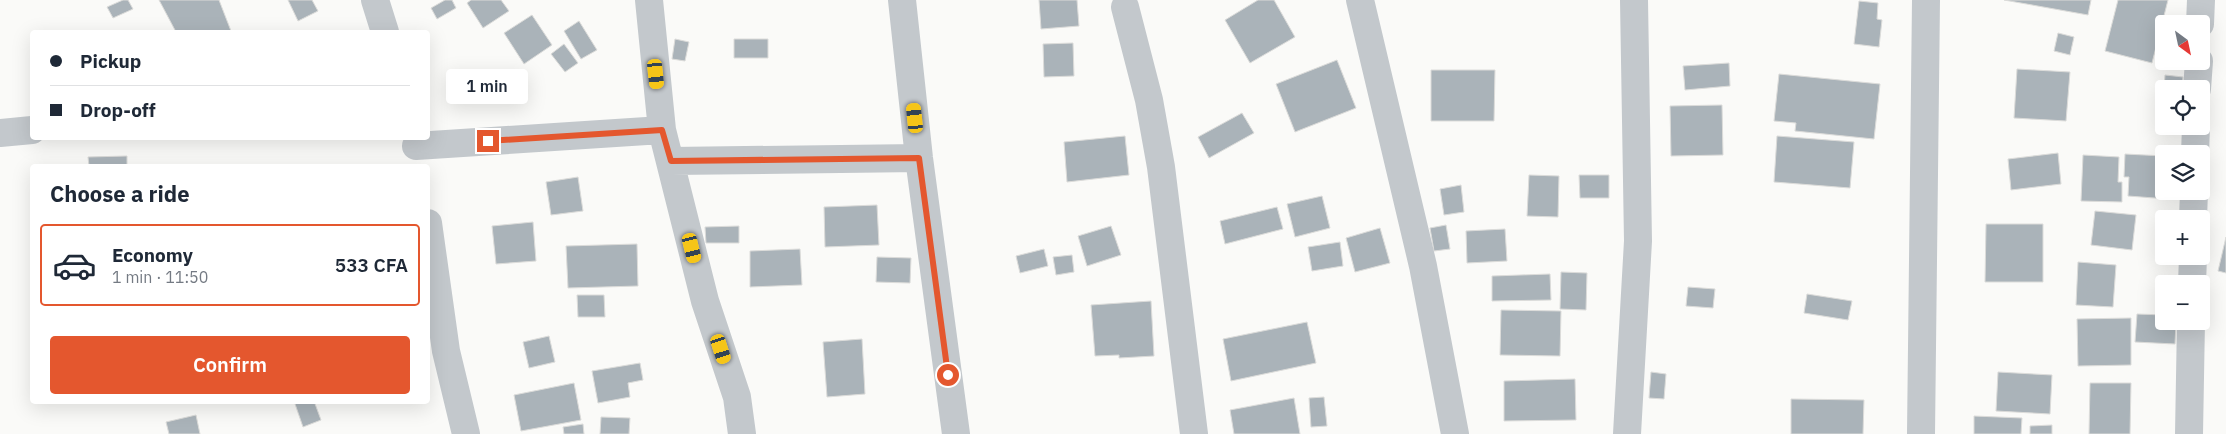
<!DOCTYPE html>
<meta charset="utf-8">
<style>
:root{--surface:#fff;--page:#f6f6f7;--text:#1f2937;--muted:#747a83;--line:#e0e1e3;--accent:#e4572e}
body{margin:0;font-family:"IBM Plex Sans",sans-serif;background:var(--page);color:var(--text);height:100vh;display:flex;flex-direction:column;font-size:19px;white-space:nowrap}
*{box-sizing:border-box;margin:0}
p{font-size:16px;color:var(--muted)}
.icon{flex:none;width:28px;height:28px;fill:none;stroke:currentColor;stroke-width:2;stroke-linecap:round;stroke-linejoin:round}
.map{position:relative;flex:1;overflow:hidden}
.panel{position:absolute;left:30px;top:164px;width:400px;height:240px;display:flex;flex-direction:column;background:var(--surface);border-radius:5px;box-shadow:0 5px 20px #0002}
.panel>*{flex:none}
.top-card{position:absolute;left:30px;top:30px;width:400px;height:110px;border-radius:5px;box-shadow:0 5px 20px #0002;display:grid;align-content:center;height:110px;padding:0 20px;background:var(--surface)}
.needle{width:32px;rotate:147deg}
.buttons{position:absolute;left:2155px;top:15px;display:grid;gap:10px}
.buttons a{display:grid;place-items:center;width:55px;height:55px;border-radius:5px;background:var(--surface);box-shadow:0 5px 20px #0002;font-size:25px}
.end{position:absolute;width:22px;height:22px;margin:-11px;border:6px solid #e4572e;background:#fff;box-shadow:0 0 0 2px #fff}
.from{border-radius:50%}
.bubble{position:absolute;height:35px;border-radius:5px;background:var(--surface);box-shadow:0 5px 20px #0002;font-size:16px;font-weight:600;line-height:35px;text-align:center}
.car{position:absolute;width:15px;height:30px;margin:-15px -8px;border-radius:6px;box-shadow:0 0 4px 1px #0007;background:linear-gradient(#f5c518 24%,#345 0 40%,#f5c518 0 76%,#345 0 86%,#f5c518 0)}
.top-card b{display:flex;align-items:center;gap:18px;height:48px;font-size:19px}
.top-card b+b{border-top:1px solid var(--line)}
.top-card i{width:12px;height:12px;background:var(--text)}
ul{padding:0;list-style:none}
li{display:flex;align-items:center;gap:15px;height:82px;margin:0 10px 8px;padding:0 10px;border:2px solid var(--line);border-radius:5px}
li div{flex:1}
li b{display:block;font-size:19px}
li em{font-style:normal;font-weight:600}
li.current{border-color:var(--accent)}
li>.icon{width:45px;height:45px;stroke-width:1.5}
h2{padding:0 20px;font-size:22px;line-height:60px}
.cta{display:flex;gap:10px;margin-top:auto;padding:10px 20px}
.cta a{flex:1;height:58px;border-radius:5px;background:var(--accent);color:#fff;font-size:20px;font-weight:600;line-height:58px;text-align:center}
.map>svg:first-child{display:block}
.building{fill:#aab3b9;stroke:#dcdcda}
.lines{fill:none;stroke-linecap:round;stroke-linejoin:round}
.street{stroke:#c3c8cc;stroke-width:28}
.route{stroke:#e4572e;stroke-width:6}
</style>
<div class="map">
<svg width="2226" height="434" viewBox="0 0 2226 434">
<rect width="100%" height="100%" fill="#fafaf8"/>
<path class="building" d="M 123,0 L 128,0 L 133,9 L 113,18 L 107,7 Z
M 159,0 L 219,0 L 231,31 L 228,32 L 176,32 Z
M 288,0 L 312,0 L 318,11 L 298,21 Z
M 445,0 L 452,0 L 456,8 L 437,19 L 431,8 Z
M 471,0 L 501,0 L 509,11 L 483,28 L 467,3 Z
M 1039,0 L 1077,0 L 1079,26 L 1041,29 Z
M 1258,0 L 1274,0 L 1295,37 L 1250,63 L 1225,20 Z
M 2004,0 L 2091,0 L 2088,15 Z
M 2118,0 L 2168,0 L 2152,63 L 2105,51 Z
M 1859,1 L 1878,3 L 1877,19 L 1882,20 L 1879,47 L 1854,44 Z
M 532,15 L 552,45 L 524,64 L 504,33 Z
M 579,21 L 597,50 L 581,59 L 564,31 Z
M 2058,33 L 2074,37 L 2070,55 L 2054,51 Z
M 675,39 L 689,42 L 685,61 L 672,59 Z
M 734,39 L 768,39 L 768,58 L 734,58 Z
M 1073,43 L 1074,76 L 1044,77 L 1043,44 Z
M 564,44 L 578,63 L 565,72 L 551,54 Z
M 1337,60 L 1356,108 L 1295,132 L 1276,84 Z
M 1729,63 L 1730,86 L 1685,90 L 1683,66 Z
M 2017,69 L 2070,72 L 2066,121 L 2014,118 Z
M 1431,70 L 1495,70 L 1494,121 L 1431,121 Z
M 1779,74 L 1880,84 L 1874,139 L 1795,131 L 1796,123 L 1774,121 Z
M 2165,75 L 2183,77 L 2182,89 L 2164,89 Z
M 2164,94 L 2164,126 L 2179,126 L 2179,131 L 2161,130 Z
M 1722,105 L 1723,155 L 1671,156 L 1670,106 Z
M 1242,113 L 1254,133 L 1209,158 L 1198,137 Z
M 1125,136 L 1129,175 L 1067,182 L 1064,142 Z
M 1777,136 L 1854,142 L 1850,188 L 1774,182 Z
M 2058,153 L 2061,184 L 2011,190 L 2008,159 Z
M 2125,154 L 2164,156 L 2164,191 L 2169,191 L 2168,199 L 2128,196 L 2129,177 L 2124,177 Z
M 2083,155 L 2119,157 L 2118,182 L 2122,182 L 2122,202 L 2081,201 Z
M 127,156 L 127,166 L 89,166 L 88,157 Z
M 1529,175 L 1559,176 L 1558,217 L 1527,216 Z
M 1579,175 L 1609,175 L 1609,198 L 1580,198 Z
M 578,177 L 583,211 L 551,215 L 546,182 Z
M 1461,185 L 1464,212 L 1444,215 L 1440,189 Z
M 1322,196 L 1330,228 L 1295,237 L 1287,204 Z
M 877,205 L 879,245 L 825,247 L 824,207 Z
M 1277,207 L 1283,229 L 1225,244 L 1220,221 Z
M 2095,211 L 2136,215 L 2132,250 L 2091,245 Z
M 533,222 L 536,261 L 496,264 L 492,226 Z
M 1986,224 L 2043,224 L 2043,282 L 1985,282 Z
M 1446,225 L 1450,249 L 1434,251 L 1430,228 Z
M 739,226 L 739,243 L 706,243 L 705,227 Z
M 1111,226 L 1121,255 L 1087,266 L 1078,236 Z
M 1380,228 L 1390,263 L 1355,272 L 1346,238 Z
M 1505,229 L 1507,261 L 1467,263 L 1466,231 Z
M 2226,237 L 2226,273 L 2218,271 Z
M 1340,242 L 1343,266 L 1312,271 L 1308,247 Z
M 637,244 L 638,286 L 568,288 L 566,246 Z
M 800,249 L 802,285 L 750,287 L 750,251 Z
M 1044,249 L 1048,266 L 1020,273 L 1016,256 Z
M 1072,255 L 1074,272 L 1056,275 L 1053,257 Z
M 877,257 L 911,258 L 910,283 L 876,282 Z
M 2078,262 L 2116,265 L 2113,307 L 2076,305 Z
M 1561,272 L 1587,273 L 1586,310 L 1560,309 Z
M 1550,274 L 1551,300 L 1492,301 L 1492,276 Z
M 1688,287 L 1715,289 L 1713,308 L 1686,306 Z
M 1807,294 L 1852,301 L 1848,320 L 1804,313 Z
M 577,295 L 604,295 L 605,317 L 578,317 Z
M 1151,301 L 1154,356 L 1119,358 L 1119,355 L 1095,356 L 1091,305 Z
M 1501,310 L 1561,311 L 1560,356 L 1500,355 Z
M 2137,314 L 2164,315 L 2164,321 L 2176,321 L 2175,344 L 2135,342 Z
M 2131,318 L 2131,365 L 2078,366 L 2077,319 Z
M 1307,322 L 1316,363 L 1231,381 L 1223,339 Z
M 549,336 L 555,362 L 529,368 L 523,342 Z
M 862,339 L 865,394 L 827,397 L 823,342 Z
M 640,363 L 643,380 L 628,383 L 630,397 L 598,403 L 592,371 Z
M 1651,372 L 1666,374 L 1664,399 L 1649,398 Z
M 1998,372 L 2052,375 L 2050,414 L 1996,411 Z
M 1575,379 L 1576,420 L 1504,421 L 1504,381 Z
M 574,383 L 581,420 L 521,431 L 514,395 Z
M 2090,383 L 2131,383 L 2130,434 L 2089,434 Z
M 1324,397 L 1327,426 L 1311,427 L 1309,398 Z
M 1294,398 L 1300,434 L 1234,434 L 1230,410 Z
M 1791,399 L 1864,400 L 1863,434 L 1791,434 Z
M 294,401 L 314,401 L 321,420 L 303,427 Z
M 196,415 L 200,434 L 169,434 L 166,422 Z
M 1974,416 L 2022,418 L 2021,434 L 1974,434 Z
M 601,417 L 630,418 L 629,434 L 600,434 Z
M 583,424 L 584,434 L 564,434 L 563,427 Z
M 2052,425 L 2052,434 L 2030,434 L 2030,426 Z"/>
<g class="lines">
<path class="street" d="M 375,0 L 385,32
M 649,0 L 662,130 L 705,301 L 737,397 L 742,434
M 902,0 L 919,158 L 956,434
M 1360,0 L 1423,266 L 1455,434
M 1125,7 L 1149,100 L 1161,167 L 1194,434
M 2200,24 L 2201,0
M 2197,89 L 2199,61
M 0,133 L 32,130
M 416,146 L 662,130
M 2195,154 L 2196,126
M 671,161 L 919,158
M 2193,219 L 2194,191
M 428,223 L 446,351 L 466,434
M 2192,284 L 2193,256
M 1627,434 L 1638,241 L 1634,0
M 1921,434 L 1926,0
M 2189,434 L 2191,321"/>
</g>
<g class="lines">
<path class="route" d="M 488,141 L 662,130 L 671,161 L 919,158 L 948,375"/>
</g>
</svg>
<div class="buttons">
<a><svg class="needle" viewBox="-14 -14 28 28"><path d="M0-13l5 13h-10z" fill="#e53935"/><path d="M0 13l5-13h-10z" fill="#747a83"/></svg></a>
<a><svg class="icon" aria-label="locate" viewBox="0 0 24 24"><circle cx="12" cy="12" r="6"/><path d="M12 2v4M12 18v4M2 12h4M18 12h4"/></svg></a>
<a><svg class="icon" aria-label="layers" viewBox="0 0 24 24"><path d="M12 4l9 5-9 5-9-5zM3 14l9 5 9-5"/></svg></a>
<a>+</a>
<a>−</a>
</div>
<i class="end from" style="left:948px;top:375px"></i>
<i class="end" style="left:488px;top:141px"></i>
<div class="bubble" style="left:446px;top:69px;width:82px">1 min</div>
<i class="car" style="left:656px;top:74px;rotate:174deg"></i>
<i class="car" style="left:915px;top:118px;rotate:354deg"></i>
<i class="car" style="left:692px;top:248px;rotate:166deg"></i>
<i class="car" style="left:721px;top:349px;rotate:162deg"></i>
<div class="top-card">
<b><i class="from"></i>Pickup</b>
<b><i></i>Drop-off</b>
</div>
<section class="panel">
<h2>Choose a ride</h2>
<ul>
<li class="current"><svg class="icon" aria-label="car" viewBox="0 0 24 24"><path d="M5 17H2v-5l4-1 3-4h7l3 4 3 1v5h-3M9 17h6M6 11h13"/><circle cx="7" cy="17" r="2"/><circle cx="17" cy="17" r="2"/></svg><div><b>Economy</b><p>1 min · 11:50</p></div><em>533 CFA</em></li>
</ul>
<div class="cta"><a>Confirm</a></div>
</section>
</div>
